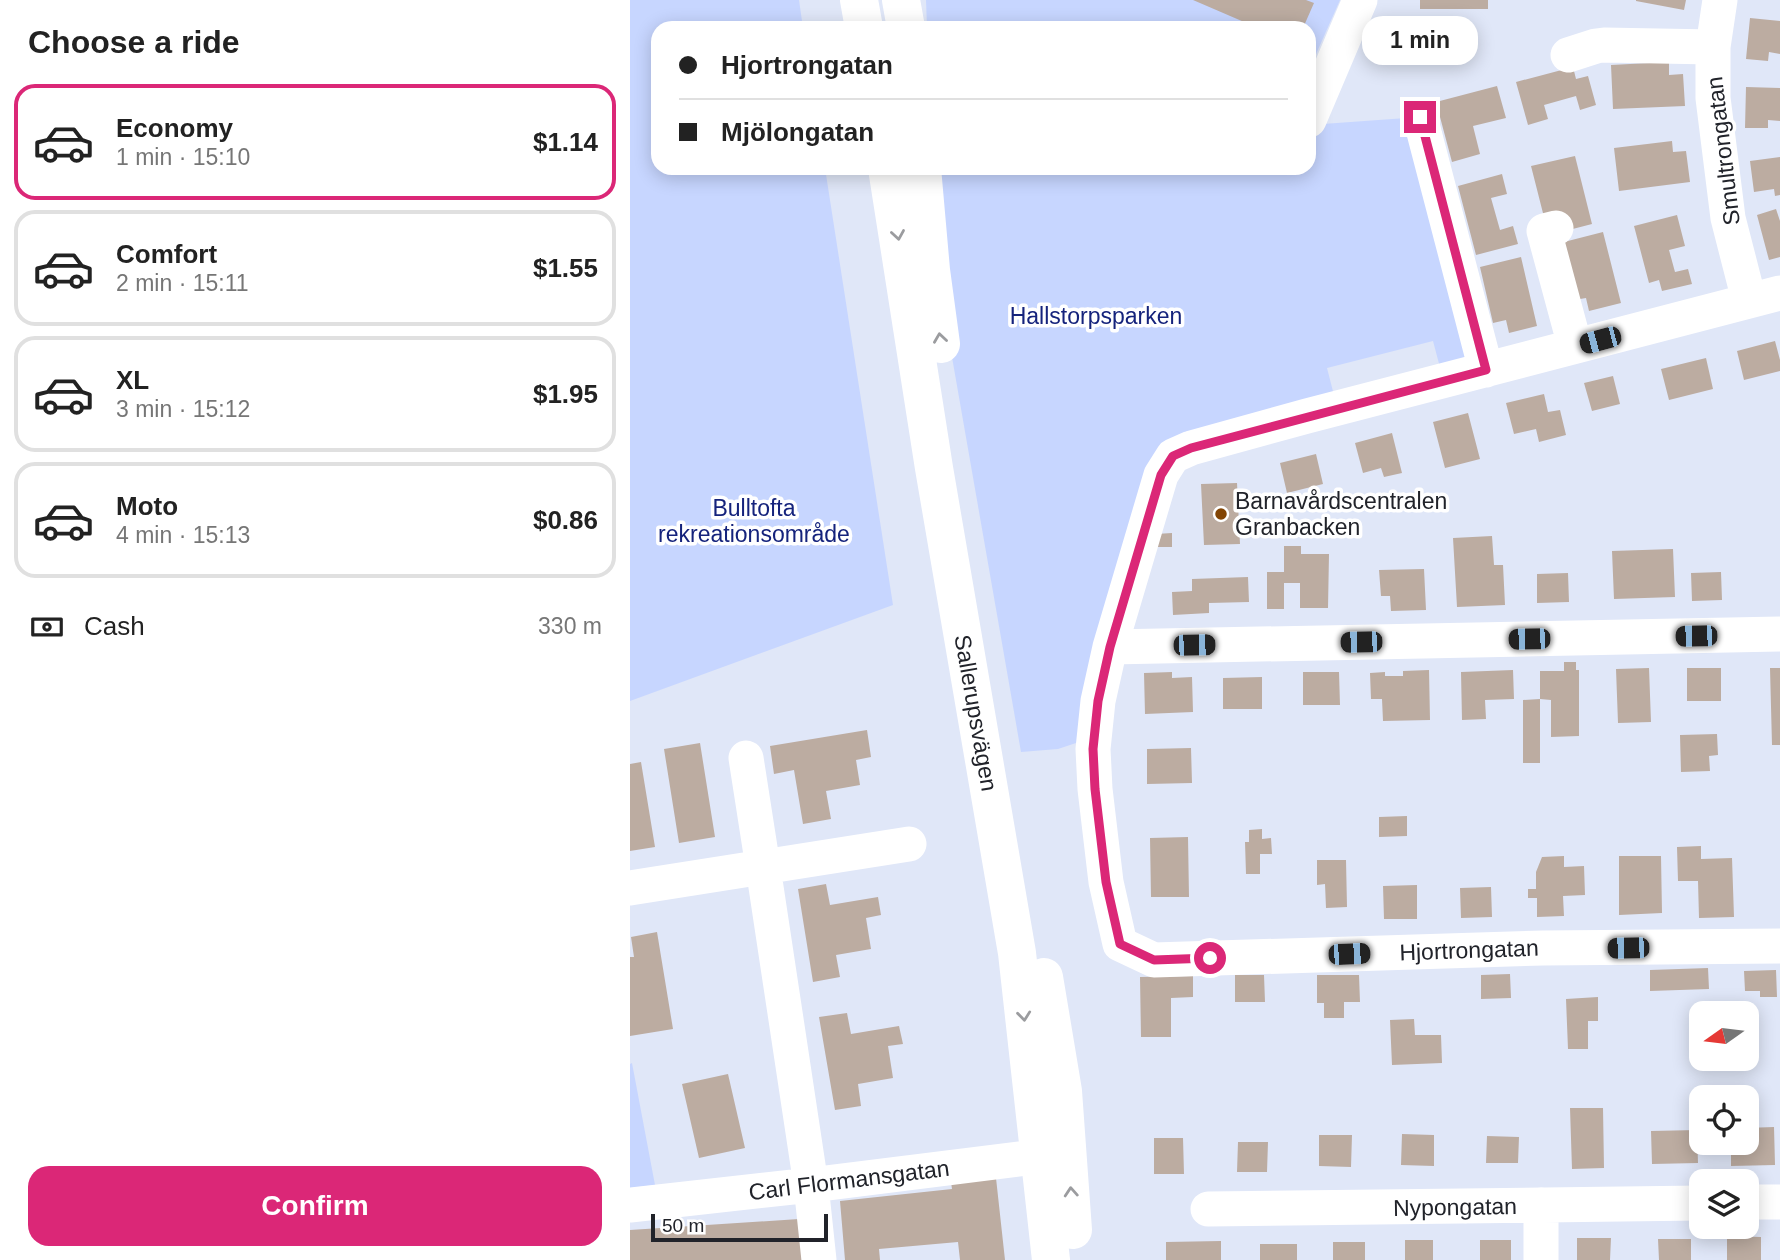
<!DOCTYPE html>
<meta charset="utf-8">
<style>
:root{--surface:#fff;--page:#f2f2f2;--text:#222;--muted:#767676;--line:#e0e0e0;--accent:#db2777}
body{margin:0;font-family:Arial,sans-serif;background:var(--page);color:var(--text);height:100vh;display:flex;flex-direction:column;font-size:26px;white-space:nowrap}
*{box-sizing:border-box;margin:0}
p{font-size:23px;color:var(--muted)}
.icon{flex:none;width:38px;height:38px;fill:none;stroke:currentColor;stroke-width:2;stroke-linecap:round;stroke-linejoin:round}
.map{position:relative;flex:1;overflow:hidden}
.panel{display:flex;flex-direction:column;background:var(--surface);width:630px}
.panel>*{flex:none}
.guide{position:absolute;left:21px;top:21px;width:665px;height:154px;border-radius:21px;box-shadow:0 4px 18px #0003;display:grid;align-content:center;height:154px;padding:0 28px;background:var(--surface)}
.needle{width:46px;rotate:256deg}
.controls{position:absolute;left:1059px;top:1001px;display:grid;gap:14px}
.controls a{display:grid;place-items:center;width:70px;height:70px;border-radius:14px;background:var(--surface);box-shadow:0 4px 18px #0003;font-size:35px}
.scale{position:absolute;left:21px;bottom:18px;width:177px;box-sizing:border-box;padding-left:7px;border:4px solid #21232a;border-top:0;font-size:19px;line-height:24px;white-space:nowrap;color:#21232a;-webkit-text-stroke:5px #fff;paint-order:stroke}
.end{position:absolute;width:32px;height:32px;margin:-16px;border:9px solid #db2777;background:#fff;box-shadow:0 0 0 4px #fff}
.from{border-radius:50%}
.bubble{position:absolute;height:49px;border-radius:21px;background:var(--surface);box-shadow:0 4px 18px #0003;font-size:23px;font-weight:800;line-height:49px;text-align:center}
.car{position:absolute;width:21px;height:42px;margin:-21px -10px;border-radius:9px;box-shadow:0 0 5px 2px #0007;background:linear-gradient(#222 24%,#8ab4d8 0 40%,#222 0 76%,#8ab4d8 0 86%,#222 0)}
.guide b{display:flex;align-items:center;gap:24px;height:66px;font-size:26px}
.guide b+b{border-top:2px solid var(--line)}
.guide i{width:18px;height:18px;background:var(--text)}
ul{padding:0;list-style:none}
li{display:flex;align-items:center;gap:21px;height:116px;margin:0 14px 10px;padding:0 14px;border:4px solid var(--line);border-radius:21px}
li div{flex:1}
li b{display:block;font-size:26px}
li em{font-style:normal;font-weight:800}
li.current{border-color:var(--accent)}
li>.icon{width:63px;height:63px;stroke-width:1.5}
h2{padding:0 28px;font-size:32px;line-height:84px}
.pay{display:flex;align-items:center;gap:18px;height:77px;padding:0 28px;font-size:26px}
.pay p{margin-inline-start:auto}
.primary-button{display:flex;gap:14px;margin-top:auto;padding:14px 28px}
.primary-button a{flex:1;height:80px;border-radius:21px;background:var(--accent);color:#fff;font-size:28px;font-weight:800;line-height:80px;text-align:center}
main{display:flex;flex:1;min-height:0}
.map>svg:first-child{display:block}
.green{fill:#c7d6ff}
.building{fill:#bcaca1}
.lines{fill:none;stroke-linecap:round;stroke-linejoin:round}
.minor{stroke:#fff;stroke-width:35}
.major{stroke:#fff;stroke-width:38}
.oneway{stroke:#9b9c9f}
.route{stroke:#db2777;stroke-width:9}
.poi-dot{fill:#824403;stroke:#fff;stroke-width:2.5}
.labels{text-anchor:middle;stroke-width:7;stroke-linejoin:round;paint-order:stroke}
.street-label{font-size:23px;fill:#21232a;stroke:#fff}
.park-label{font-size:23px;fill:#15237c;stroke:#fff}
.poi-label{font-size:23px;fill:#21232a;stroke:#fff;text-anchor:start}
</style>
<main>
<section class="panel">
<h2>Choose a ride</h2>
<ul>
<li class="current"><svg class="icon" aria-label="car" viewBox="0 0 24 24"><path d="M5 17H2v-5l4-1 3-4h7l3 4 3 1v5h-3M9 17h6M6 11h13"/><circle cx="7" cy="17" r="2"/><circle cx="17" cy="17" r="2"/></svg><div><b>Economy</b><p>1 min · 15:10</p></div><em>$1.14</em></li>
<li><svg class="icon" aria-label="car" viewBox="0 0 24 24"><path d="M5 17H2v-5l4-1 3-4h7l3 4 3 1v5h-3M9 17h6M6 11h13"/><circle cx="7" cy="17" r="2"/><circle cx="17" cy="17" r="2"/></svg><div><b>Comfort</b><p>2 min · 15:11</p></div><em>$1.55</em></li>
<li><svg class="icon" aria-label="car" viewBox="0 0 24 24"><path d="M5 17H2v-5l4-1 3-4h7l3 4 3 1v5h-3M9 17h6M6 11h13"/><circle cx="7" cy="17" r="2"/><circle cx="17" cy="17" r="2"/></svg><div><b>XL</b><p>3 min · 15:12</p></div><em>$1.95</em></li>
<li><svg class="icon" aria-label="car" viewBox="0 0 24 24"><path d="M5 17H2v-5l4-1 3-4h7l3 4 3 1v5h-3M9 17h6M6 11h13"/><circle cx="7" cy="17" r="2"/><circle cx="17" cy="17" r="2"/></svg><div><b>Moto</b><p>4 min · 15:13</p></div><em>$0.86</em></li>
</ul>
<div class="pay"><svg class="icon" aria-label="cash" viewBox="0 0 24 24"><path d="M3 7h18v10H3z"/><circle cx="12" cy="12" r="2"/></svg>Cash<p>330 m</p></div>
<div class="primary-button"><a>Confirm</a></div>
</section>
<div class="map">
<svg width="1150" height="1260" viewBox="0 0 1150 1260">
<rect width="100%" height="100%" fill="#e0e7f8"/>
<path class="green" d="M 0,0 L 169,0 L 173,28 L 28,28 L 28,168 L 195,168 L 263,605 L 0,701 Z
M 296,0 L 710,0 L 679,70 L 679,28 L 297,28 Z
M 790,117 L 856,370 L 812,375 L 803,341 L 697,368 L 706,403 L 533,449 L 452,741 L 428,749 L 391,752 L 319,340 L 302,168 L 679,168 L 679,125 Z
M 2,1063 L 25,1185 L 0,1188 L 0,1064 Z"/>
<path class="building" d="M 563,0 L 676,0 L 684,3 L 673,28 L 628,28 Z
M 790,0 L 858,0 L 858,9 L 790,9 Z
M 1006,0 L 1056,0 L 1054,10 L 1006,1 Z
M 1120,18 L 1150,21 L 1150,54 L 1139,52 L 1138,61 L 1116,59 Z
M 1039,62 L 1039,75 L 1053,74 L 1055,106 L 983,109 L 981,65 Z
M 943,67 L 946,79 L 958,76 L 966,105 L 950,110 L 946,96 L 914,105 L 918,119 L 898,125 L 886,82 Z
M 867,86 L 876,118 L 843,126 L 850,154 L 822,162 L 806,102 Z
M 1116,87 L 1150,88 L 1150,121 L 1138,120 L 1138,128 L 1115,128 Z
M 1042,141 L 1043,152 L 1056,151 L 1060,182 L 989,191 L 984,148 Z
M 945,156 L 962,224 L 931,232 L 915,221 L 901,166 Z
M 1150,157 L 1150,195 L 1145,196 L 1144,189 L 1124,192 L 1120,161 Z
M 872,174 L 877,194 L 861,198 L 870,230 L 883,226 L 888,244 L 846,255 L 828,186 Z
M 1146,209 L 1150,221 L 1150,257 L 1139,260 L 1127,215 Z
M 1047,215 L 1055,246 L 1039,250 L 1045,272 L 1058,269 L 1062,284 L 1032,291 L 1029,280 L 1019,283 L 1004,226 Z
M 973,232 L 991,303 L 959,311 L 956,298 L 944,300 L 930,243 Z
M 891,257 L 907,326 L 879,333 L 876,320 L 863,323 L 850,267 Z
M 1145,341 L 1150,360 L 1150,371 L 1114,380 L 1107,351 Z
M 1076,358 L 1083,389 L 1039,400 L 1031,369 Z
M 983,376 L 990,404 L 962,411 L 954,383 Z
M 914,394 L 918,412 L 930,410 L 936,435 L 909,442 L 906,429 L 884,434 L 876,403 Z
M 838,413 L 850,459 L 815,468 L 803,422 Z
M 762,433 L 772,473 L 754,477 L 751,468 L 733,473 L 725,443 Z
M 686,454 L 693,484 L 657,493 L 650,463 Z
M 607,483 L 610,544 L 574,545 L 571,484 Z
M 542,533 L 542,547 L 525,547 L 526,534 Z
M 862,536 L 864,565 L 873,565 L 875,605 L 827,607 L 823,538 Z
M 654,546 L 671,546 L 671,554 L 699,554 L 698,608 L 670,608 L 670,583 L 654,583 L 654,609 L 637,609 L 637,572 L 654,572 Z
M 1043,549 L 1045,597 L 984,599 L 982,551 Z
M 794,569 L 796,610 L 761,611 L 760,596 L 751,596 L 749,570 Z
M 1091,572 L 1092,600 L 1062,601 L 1061,573 Z
M 938,573 L 939,602 L 907,603 L 907,574 Z
M 618,577 L 619,602 L 579,603 L 579,613 L 543,615 L 542,592 L 562,591 L 562,579 Z
M 934,662 L 946,662 L 946,670 L 949,670 L 949,736 L 921,737 L 921,700 L 910,699 L 910,671 L 934,671 Z
M 1019,668 L 1021,722 L 988,723 L 986,669 Z
M 1057,668 L 1091,668 L 1091,701 L 1057,701 Z
M 1140,668 L 1150,668 L 1150,745 L 1142,745 Z
M 799,670 L 800,720 L 753,721 L 752,699 L 741,699 L 740,673 L 755,672 L 755,676 L 773,676 L 773,671 Z
M 883,670 L 884,699 L 855,700 L 856,719 L 832,720 L 831,672 Z
M 542,672 L 542,678 L 562,677 L 563,712 L 515,714 L 514,673 Z
M 673,672 L 709,672 L 710,705 L 673,705 Z
M 632,677 L 632,709 L 593,709 L 593,678 Z
M 910,699 L 910,763 L 893,763 L 893,700 Z
M 237,730 L 241,757 L 226,760 L 230,785 L 196,791 L 201,819 L 173,824 L 164,770 L 144,774 L 140,746 Z
M 1087,734 L 1088,755 L 1079,756 L 1080,771 L 1051,772 L 1050,735 Z
M 70,743 L 85,837 L 49,843 L 34,749 Z
M 561,748 L 562,783 L 517,784 L 517,749 Z
M 11,762 L 25,847 L 0,851 L 0,764 Z
M 777,816 L 777,836 L 749,837 L 749,817 Z
M 632,829 L 632,839 L 641,838 L 642,854 L 630,854 L 630,874 L 616,874 L 615,842 L 619,842 L 619,830 Z
M 558,837 L 559,897 L 521,897 L 520,838 Z
M 1071,846 L 1071,859 L 1102,858 L 1104,917 L 1069,918 L 1068,881 L 1048,881 L 1047,847 Z
M 934,856 L 934,867 L 954,866 L 955,895 L 933,896 L 934,916 L 907,917 L 907,898 L 898,898 L 898,889 L 906,889 L 906,872 L 912,857 Z
M 989,856 L 1031,856 L 1032,913 L 989,915 Z
M 687,860 L 716,860 L 717,907 L 696,908 L 695,884 L 687,885 Z
M 196,884 L 200,905 L 248,897 L 251,915 L 236,918 L 241,949 L 206,955 L 210,977 L 183,982 L 168,889 Z
M 787,885 L 787,919 L 754,919 L 753,886 Z
M 861,887 L 862,917 L 831,918 L 830,888 Z
M 27,932 L 43,1029 L 0,1036 L 0,957 L 4,957 L 1,937 Z
M 1078,968 L 1079,989 L 1020,991 L 1020,970 Z
M 1146,970 L 1147,997 L 1130,997 L 1130,991 L 1115,991 L 1114,971 Z
M 880,974 L 881,998 L 851,999 L 851,975 Z
M 605,975 L 634,975 L 635,1002 L 605,1002 Z
M 687,975 L 729,975 L 730,1002 L 714,1002 L 714,1018 L 694,1018 L 694,1003 L 687,1003 Z
M 563,976 L 563,997 L 541,998 L 541,1037 L 511,1037 L 510,977 Z
M 968,997 L 968,1021 L 958,1021 L 958,1049 L 938,1049 L 936,999 Z
M 217,1013 L 221,1034 L 269,1026 L 273,1044 L 258,1046 L 263,1078 L 228,1084 L 231,1106 L 205,1110 L 189,1017 Z
M 784,1019 L 785,1035 L 811,1035 L 812,1063 L 762,1065 L 760,1020 Z
M 98,1074 L 115,1148 L 69,1158 L 52,1084 Z
M 940,1108 L 973,1108 L 974,1168 L 942,1169 Z
M 1144,1127 L 1145,1165 L 1101,1166 L 1101,1143 L 1116,1143 L 1116,1128 Z
M 1067,1130 L 1068,1163 L 1022,1164 L 1021,1131 Z
M 772,1134 L 804,1135 L 804,1166 L 771,1165 Z
M 689,1135 L 722,1135 L 721,1167 L 689,1166 Z
M 857,1136 L 889,1137 L 888,1163 L 856,1163 Z
M 524,1138 L 553,1138 L 554,1174 L 524,1174 Z
M 608,1142 L 638,1142 L 637,1172 L 607,1172 Z
M 366,1178 L 375,1260 L 330,1260 L 328,1242 L 249,1249 L 250,1260 L 215,1260 L 210,1201 L 322,1189 L 321,1182 Z
M 169,1219 L 172,1260 L 0,1260 L 0,1230 Z
M 1097,1236 L 1131,1237 L 1131,1260 L 1097,1260 Z
M 947,1238 L 981,1238 L 980,1260 L 947,1260 Z
M 1028,1239 L 1061,1239 L 1061,1260 L 1029,1260 Z
M 775,1240 L 803,1240 L 803,1260 L 775,1260 Z
M 850,1240 L 881,1240 L 881,1260 L 850,1260 Z
M 591,1241 L 591,1260 L 536,1260 L 536,1242 Z
M 703,1242 L 735,1242 L 735,1260 L 703,1260 Z
M 630,1244 L 667,1244 L 667,1260 L 630,1260 Z"/>
<g class="lines">
<path class="minor" d="M 1090,0 L 1083,47 L 1083,98 L 1098,218 L 1119,300
M 938,55 L 966,46 L 974,45 L 1083,47
M 790,117 L 856,370
M 679,120 L 730,0
M 926,228 L 914,231 L 945,346
M 1150,293 L 677,416 L 561,448 L 543,456 L 531,475 L 480,647 L 468,701 L 463,749 L 465,789 L 476,882 L 490,944 L 524,960 L 913,948 L 1150,946
M 480,647 L 1150,634
M 116,758 L 133,867 L 279,844
M 0,888 L 133,867 L 181,1185 L 189,1260
M 1116,1202 L 1150,1202
M 0,1205 L 181,1185 L 437,1153
M 911,1205 L 911,1260
M 578,1209 L 1071,1203"/>
<path class="major" d="M 229,0 L 234,28
M 271,0 L 276,28
M 257,168 L 304,468 L 387,953 L 421,1260
M 292,168 L 301,270 L 311,344
M 414,977 L 433,1091 L 443,1230"/>
</g>
<defs><path id="oneway-chevron" d="M-2-3.5L2.5 0L-2 3.5" fill="none" stroke-width="1.6" stroke-linecap="round" stroke-linejoin="round" transform="scale(1.75)"/></defs>
<g class="oneway">
<use href="#oneway-chevron" transform="translate(268 235) rotate(81)"/>
<use href="#oneway-chevron" transform="translate(310 338) rotate(-98)"/>
<use href="#oneway-chevron" transform="translate(394 1016) rotate(84)"/>
<use href="#oneway-chevron" transform="translate(441 1192) rotate(-94)"/>
</g>
<g class="lines">
<path class="route" d="M 580,958 L 524,960 L 490,944 L 476,882 L 465,789 L 463,749 L 468,701 L 480,647 L 531,475 L 543,456 L 561,448 L 856,370 L 790,117"/>
</g>
<circle class="poi-dot" cx="591" cy="514" r="7"/>
<g class="labels">
<g class="street-label">
<text transform="translate(1093 151) rotate(-97)" y="8">Smultrongatan</text>
<text transform="translate(346 713) rotate(80)" y="8">Sallerupsvägen</text>
<text transform="translate(839 950) rotate(-2)" y="8">Hjortrongatan</text>
<text transform="translate(219 1180) rotate(-7)" y="8">Carl Flormansgatan</text>
<text transform="translate(825 1207) rotate(-1)" y="8">Nypongatan</text>
</g>
<g class="park-label">
<text x="466" y="324">Hallstorpsparken</text>
<text x="124" y="516">Bulltofta<tspan x="124" dy="26">rekreationsområde</tspan></text>
</g>
<g class="poi-label">
<text x="605" y="509">Barnavårdscentralen<tspan x="605" dy="26">Granbacken</tspan></text>
</g>
</g>
</svg>
<div class="controls">
<a><svg class="needle" viewBox="-14 -14 28 28"><path d="M0-13l5 13h-10z" fill="#e53935"/><path d="M0 13l5-13h-10z" fill="#767676"/></svg></a>
<a><svg class="icon" aria-label="locate" viewBox="0 0 24 24"><circle cx="12" cy="12" r="6"/><path d="M12 2v4M12 18v4M2 12h4M18 12h4"/></svg></a>
<a><svg class="icon" aria-label="layers" viewBox="0 0 24 24"><path d="M12 4l9 5-9 5-9-5zM3 14l9 5 9-5"/></svg></a>
</div>
<div class="scale">50 m</div>
<i class="end from" style="left:580px;top:958px"></i>
<i class="end" style="left:790px;top:117px"></i>
<div class="bubble" style="left:732px;top:16px;width:116px">1 min</div>
<i class="car" style="left:970px;top:340px;rotate:255deg"></i>
<i class="car" style="left:1066px;top:636px;rotate:269deg"></i>
<i class="car" style="left:899px;top:639px;rotate:269deg"></i>
<i class="car" style="left:731px;top:642px;rotate:269deg"></i>
<i class="car" style="left:564px;top:645px;rotate:89deg"></i>
<i class="car" style="left:998px;top:948px;rotate:269deg"></i>
<i class="car" style="left:719px;top:954px;rotate:88deg"></i>
<div class="guide">
<b><i class="from"></i>Hjortrongatan</b>
<b><i></i>Mjölongatan</b>
</div>
</div>
</main>
